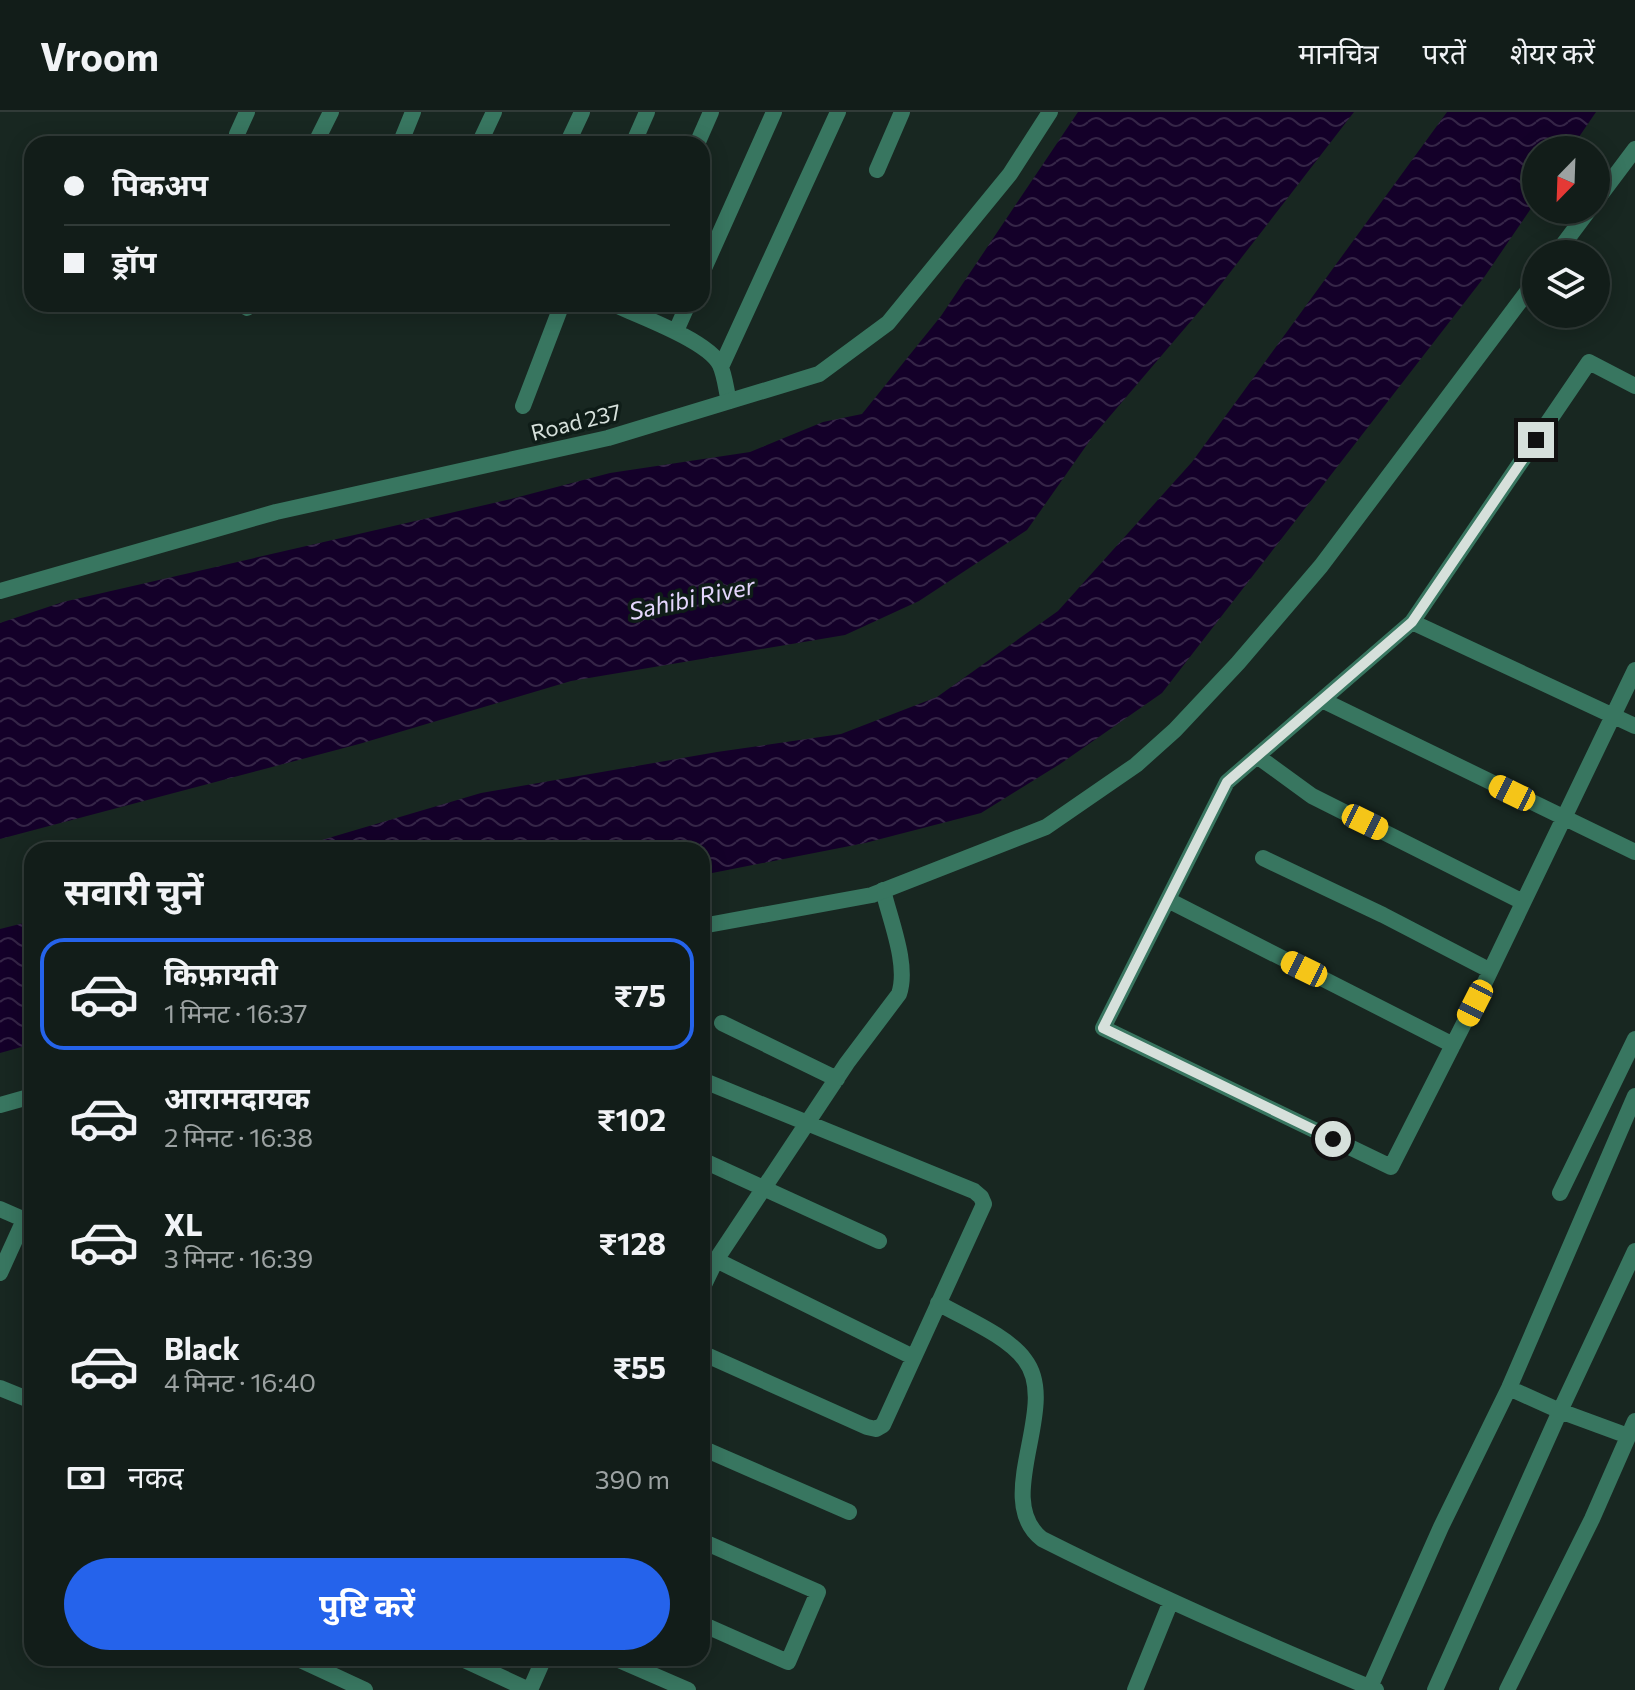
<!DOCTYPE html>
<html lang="hi">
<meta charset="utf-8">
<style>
:root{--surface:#121d19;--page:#1b2622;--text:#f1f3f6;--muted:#9ca2a2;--line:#313b38;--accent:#2563eb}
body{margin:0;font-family:Commissioner,"Noto Sans Devanagari",sans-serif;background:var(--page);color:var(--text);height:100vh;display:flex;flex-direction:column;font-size:30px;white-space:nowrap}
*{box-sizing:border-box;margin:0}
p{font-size:26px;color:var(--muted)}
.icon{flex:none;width:44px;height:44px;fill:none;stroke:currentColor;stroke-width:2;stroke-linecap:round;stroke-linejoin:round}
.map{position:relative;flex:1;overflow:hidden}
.sheet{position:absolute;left:24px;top:730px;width:686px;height:824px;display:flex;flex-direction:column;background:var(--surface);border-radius:24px;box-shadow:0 4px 20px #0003,0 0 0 2px var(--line)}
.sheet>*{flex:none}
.hud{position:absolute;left:24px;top:24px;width:686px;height:176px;border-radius:24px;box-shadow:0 4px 20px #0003,0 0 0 2px var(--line);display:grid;align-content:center;height:176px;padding:0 40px;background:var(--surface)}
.needle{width:52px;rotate:203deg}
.tools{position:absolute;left:1522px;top:24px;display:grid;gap:16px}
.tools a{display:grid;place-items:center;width:88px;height:88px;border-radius:50%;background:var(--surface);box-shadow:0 4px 20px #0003,0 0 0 2px var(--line);font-size:40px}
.end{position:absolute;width:36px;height:36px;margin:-18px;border:10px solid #d6e0db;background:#111;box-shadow:0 0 0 4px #111}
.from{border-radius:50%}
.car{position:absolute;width:24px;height:48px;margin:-24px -12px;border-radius:10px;box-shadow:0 0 6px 2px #0007;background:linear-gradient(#f5c518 24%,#345 0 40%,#f5c518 0 76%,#345 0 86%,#f5c518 0)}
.hud b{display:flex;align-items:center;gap:28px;height:76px;font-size:30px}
.hud b+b{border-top:2px solid var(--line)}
.hud i{width:20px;height:20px;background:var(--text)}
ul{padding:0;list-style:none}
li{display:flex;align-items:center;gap:24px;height:112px;margin:0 16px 12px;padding:0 24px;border:4px solid transparent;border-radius:24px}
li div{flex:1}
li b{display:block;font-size:30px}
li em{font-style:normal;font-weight:700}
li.selected{border-color:var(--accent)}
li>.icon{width:72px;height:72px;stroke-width:1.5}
h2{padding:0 40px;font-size:36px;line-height:96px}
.pay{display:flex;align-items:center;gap:20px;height:88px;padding:0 40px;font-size:30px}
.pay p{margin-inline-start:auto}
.button{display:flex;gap:16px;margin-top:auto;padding:16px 40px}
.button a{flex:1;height:92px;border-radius:48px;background:var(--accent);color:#fff;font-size:32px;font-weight:700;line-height:92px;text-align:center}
header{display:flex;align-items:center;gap:48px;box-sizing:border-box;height:112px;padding:0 40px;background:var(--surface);border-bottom:2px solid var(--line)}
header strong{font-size:38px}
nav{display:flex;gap:44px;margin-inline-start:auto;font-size:28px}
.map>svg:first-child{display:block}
.water{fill:url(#water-waves)}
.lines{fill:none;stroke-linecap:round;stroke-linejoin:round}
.minor{stroke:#387660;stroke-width:16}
.tertiary{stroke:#387660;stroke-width:16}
.route{stroke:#d6e0db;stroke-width:10}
.labels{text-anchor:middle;stroke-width:7;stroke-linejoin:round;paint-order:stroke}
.street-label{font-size:22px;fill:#d6e0db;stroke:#0f1d18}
.water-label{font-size:24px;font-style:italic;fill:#e5d7fe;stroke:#0f1d18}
</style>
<header>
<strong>Vroom</strong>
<nav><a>मानचित्र</a><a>परतें</a><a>शेयर करें</a></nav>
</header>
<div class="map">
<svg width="1635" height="1578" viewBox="0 0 1635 1578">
<defs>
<pattern id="water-waves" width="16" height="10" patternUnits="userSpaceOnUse" patternTransform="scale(2)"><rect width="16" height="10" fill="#140029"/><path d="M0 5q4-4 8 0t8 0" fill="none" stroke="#352547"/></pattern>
</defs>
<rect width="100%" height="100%" fill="#182721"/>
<path class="water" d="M 1078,0 L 1354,0 L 1208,189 L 1093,324 L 1027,418 L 919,489 L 845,523 L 571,569 L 359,632 L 0,727 L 0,511 L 63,490 L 511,387 L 610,361 L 750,340 L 823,310 L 862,302 L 941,204 Z
M 1447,0 L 1596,0 L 1570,38 L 1536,38 L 1536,89 L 1485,164 L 1162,581 L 1060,652 L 981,701 L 865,731 L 702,763 L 702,738 L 288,738 L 481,681 L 717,640 L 841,622 L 937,585 L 1058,499 L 1192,350 Z
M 32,809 L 32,932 L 0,941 L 0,817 Z"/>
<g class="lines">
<path class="minor" d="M 236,32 L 237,22 L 247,0
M 315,32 L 331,0
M 400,32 L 413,0
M 479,32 L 494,0
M 567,32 L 582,0
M 633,32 L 647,0
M 697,32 L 711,0
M 877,58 L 902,0
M 702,161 L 774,0
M 613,192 C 637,203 709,229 720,253 C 725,264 726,278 729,289
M 247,196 L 248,192
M 676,219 L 688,192
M 721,255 L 838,0
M 1635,274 L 1589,250 L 1412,510 L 1227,670 L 1103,916 L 1391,1055 L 1485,870 L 1635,558
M 523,294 L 562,192
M 1412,510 L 1635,614
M 1322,588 L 1635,740
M 1257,644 L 1312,684 L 1523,790
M 1263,746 L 1383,803 L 1489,858
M 1168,788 L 1453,933
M 722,911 L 837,967
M 702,968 L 974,1079 L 981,1085 L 984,1092 L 883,1313 L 876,1317 L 867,1315 L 702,1241
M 702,1048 L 879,1129
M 1560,1081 L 1635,927
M 0,1097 L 32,1111
M 716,1148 L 913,1245
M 0,1161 L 24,1108
M 702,1177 L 716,1148 L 847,951 L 899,882 C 909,853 890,808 883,778
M 938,1191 C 964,1206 1008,1224 1025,1248 C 1061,1295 991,1387 1042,1427 C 1151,1482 1263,1531 1376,1578
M 0,1276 L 32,1289
M 1509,1276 L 1560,1299 L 1628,1324
M 702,1336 L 849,1400
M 702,1429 L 818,1480 L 788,1550 L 702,1512
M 296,1546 L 365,1578
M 460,1546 L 529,1578
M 614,1546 L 688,1578
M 1370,1575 L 1441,1415 L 1509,1276 L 1635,984
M 530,1578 L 544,1546
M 1135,1578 L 1171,1489
M 1435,1578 L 1560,1299 L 1635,1139
M 1507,1578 L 1592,1407 L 1635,1309"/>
<path class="tertiary" d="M 1596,89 L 1635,37
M 1556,142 L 1589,98
M 0,479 L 276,400 L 608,326 L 819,262 L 888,211 L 1010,62 L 1050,0
M 702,814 L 872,783 L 1046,715 L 1136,653 L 1175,618 L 1238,551 L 1321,454 L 1536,168
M 0,993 L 32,984"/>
</g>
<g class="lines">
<path class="route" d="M 1333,1027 L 1103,916 L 1227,670 L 1412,510 L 1536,328"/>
</g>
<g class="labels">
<g class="street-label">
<text transform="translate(576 310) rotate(-14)" y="8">Road 237</text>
</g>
<g class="water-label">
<text transform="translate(692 487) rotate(-12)" y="8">Sahibi River</text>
</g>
</g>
</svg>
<div class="tools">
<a><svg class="needle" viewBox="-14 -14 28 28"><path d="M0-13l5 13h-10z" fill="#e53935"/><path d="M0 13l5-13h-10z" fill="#9ca2a2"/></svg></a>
<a><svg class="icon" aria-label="layers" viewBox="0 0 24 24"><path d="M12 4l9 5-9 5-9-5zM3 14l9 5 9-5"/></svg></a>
</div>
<i class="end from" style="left:1333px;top:1027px"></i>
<i class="end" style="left:1536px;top:328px"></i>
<i class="car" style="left:1512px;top:681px;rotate:296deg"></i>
<i class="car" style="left:1365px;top:710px;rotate:116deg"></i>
<i class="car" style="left:1304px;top:857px;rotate:296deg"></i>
<i class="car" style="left:1475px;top:891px;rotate:207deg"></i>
<div class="hud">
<b><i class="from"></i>पिकअप</b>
<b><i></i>ड्रॉप</b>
</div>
<section class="sheet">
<h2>सवारी चुनें</h2>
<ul>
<li class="selected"><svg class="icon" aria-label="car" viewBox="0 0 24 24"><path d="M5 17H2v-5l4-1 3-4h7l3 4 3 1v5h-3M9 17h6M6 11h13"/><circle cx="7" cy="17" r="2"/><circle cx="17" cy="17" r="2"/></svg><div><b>किफ़ायती</b><p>1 मिनट · 16:37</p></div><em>₹75</em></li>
<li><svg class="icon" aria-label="car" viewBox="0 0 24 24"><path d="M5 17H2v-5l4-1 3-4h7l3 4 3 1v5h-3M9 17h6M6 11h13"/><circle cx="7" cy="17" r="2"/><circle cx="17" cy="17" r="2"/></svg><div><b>आरामदायक</b><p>2 मिनट · 16:38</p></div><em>₹102</em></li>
<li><svg class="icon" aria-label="car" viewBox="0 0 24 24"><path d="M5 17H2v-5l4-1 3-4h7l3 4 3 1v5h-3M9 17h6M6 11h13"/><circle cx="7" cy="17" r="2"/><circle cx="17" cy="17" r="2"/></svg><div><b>XL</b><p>3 मिनट · 16:39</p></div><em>₹128</em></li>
<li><svg class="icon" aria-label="car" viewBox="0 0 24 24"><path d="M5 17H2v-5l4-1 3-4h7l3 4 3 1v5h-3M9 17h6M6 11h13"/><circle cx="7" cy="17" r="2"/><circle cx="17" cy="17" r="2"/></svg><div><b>Black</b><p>4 मिनट · 16:40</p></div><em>₹55</em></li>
</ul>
<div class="pay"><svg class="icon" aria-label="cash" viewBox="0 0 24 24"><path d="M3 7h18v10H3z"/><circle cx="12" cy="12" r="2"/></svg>नकद<p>390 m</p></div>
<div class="button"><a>पुष्टि करें</a></div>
</section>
</div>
